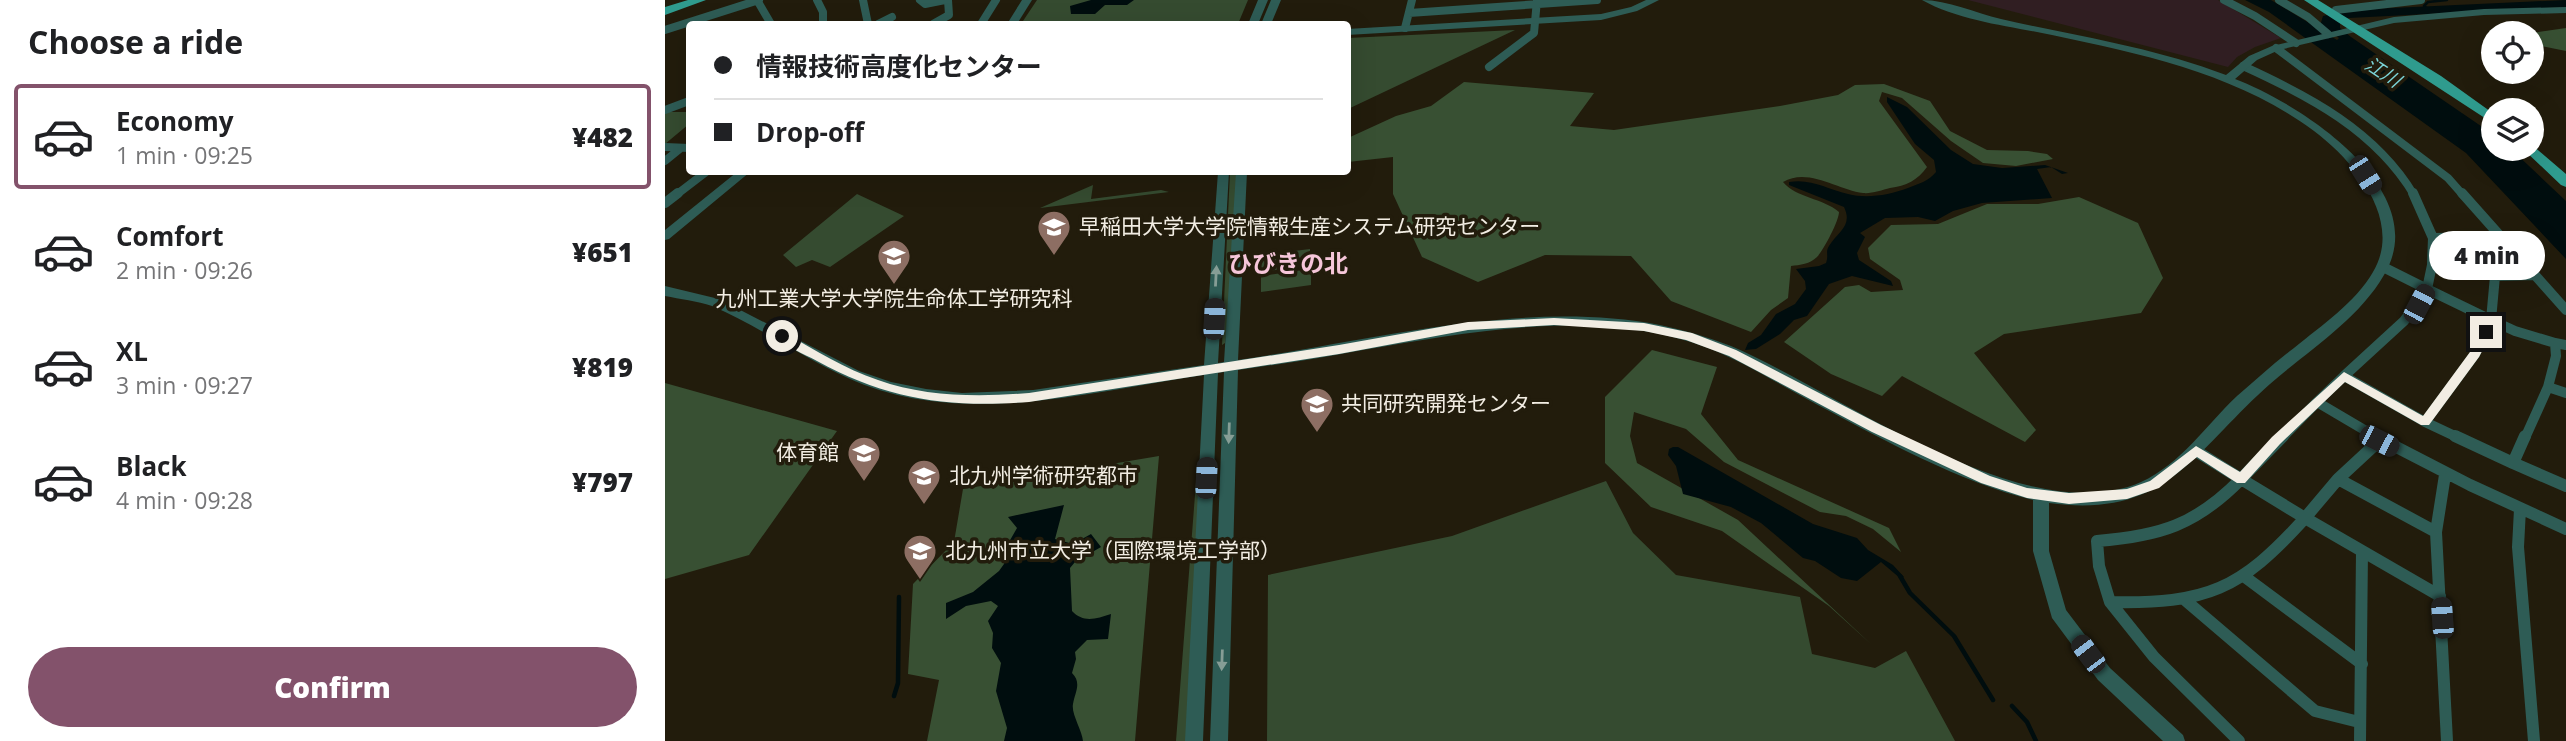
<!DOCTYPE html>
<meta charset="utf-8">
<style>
:root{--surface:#fff;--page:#f2f2f2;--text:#202124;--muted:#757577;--line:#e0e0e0;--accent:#83526b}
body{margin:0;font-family:"Open Sans","Noto Sans JP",sans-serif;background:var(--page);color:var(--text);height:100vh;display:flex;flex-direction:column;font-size:26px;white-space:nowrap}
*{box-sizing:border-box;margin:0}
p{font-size:23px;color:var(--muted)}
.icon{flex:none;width:38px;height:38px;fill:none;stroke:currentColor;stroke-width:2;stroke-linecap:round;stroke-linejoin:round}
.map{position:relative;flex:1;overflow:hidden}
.panel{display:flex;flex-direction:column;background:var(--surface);width:665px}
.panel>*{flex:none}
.guide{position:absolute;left:21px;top:21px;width:665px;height:154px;border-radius:7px;box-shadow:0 7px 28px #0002;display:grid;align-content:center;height:154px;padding:0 28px;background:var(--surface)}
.tools{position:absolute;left:1816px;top:21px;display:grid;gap:14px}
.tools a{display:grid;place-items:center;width:63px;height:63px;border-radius:50%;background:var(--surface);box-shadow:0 7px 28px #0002;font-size:35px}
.end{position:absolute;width:32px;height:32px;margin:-16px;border:9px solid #f2ede3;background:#111;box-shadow:0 0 0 4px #111}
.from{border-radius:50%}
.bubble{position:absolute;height:49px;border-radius:24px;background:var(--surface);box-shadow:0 7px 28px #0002;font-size:23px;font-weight:800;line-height:49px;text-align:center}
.car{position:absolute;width:21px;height:42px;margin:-21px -10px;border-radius:9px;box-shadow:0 0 5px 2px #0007;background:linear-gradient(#222 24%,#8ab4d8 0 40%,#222 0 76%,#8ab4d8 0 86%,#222 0)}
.guide b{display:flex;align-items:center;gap:24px;height:66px;font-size:26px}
.guide b+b{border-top:2px solid var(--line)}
.guide i{width:18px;height:18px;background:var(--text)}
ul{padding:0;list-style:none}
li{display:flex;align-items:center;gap:21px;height:105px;margin:0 14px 10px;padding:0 14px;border:4px solid transparent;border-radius:7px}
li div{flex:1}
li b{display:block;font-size:26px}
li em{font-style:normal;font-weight:800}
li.on{border-color:var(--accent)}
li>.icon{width:63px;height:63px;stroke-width:1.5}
h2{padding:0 28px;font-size:32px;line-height:84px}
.cta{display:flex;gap:14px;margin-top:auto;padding:14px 28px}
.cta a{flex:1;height:80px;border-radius:42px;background:var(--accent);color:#fff;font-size:28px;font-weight:800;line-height:80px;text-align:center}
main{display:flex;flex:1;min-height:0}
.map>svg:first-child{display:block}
.medical{fill:#301e22}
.green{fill:#354b30}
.forest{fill:#385033}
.water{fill:#000d0e}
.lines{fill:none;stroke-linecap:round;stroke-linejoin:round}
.stream-far1{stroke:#000d0e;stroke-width:2.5}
.stream{stroke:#000d0e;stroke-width:4.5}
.river{fill:#000d0e;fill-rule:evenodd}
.minor-far2{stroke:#2e5c55;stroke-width:8}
.minor-far1{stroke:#2e5c55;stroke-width:10}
.minor{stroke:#2e5c55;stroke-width:12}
.tertiary{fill:#2e5c55;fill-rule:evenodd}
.primary{fill:#2f9b8e;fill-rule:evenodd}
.oneway{fill:#869d95}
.route{fill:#f2ede3}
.labels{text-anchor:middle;stroke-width:7;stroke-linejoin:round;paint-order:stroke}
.far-water-label{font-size:19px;font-style:italic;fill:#7bd4d7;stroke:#221c0c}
.poi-label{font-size:21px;fill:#f2ede3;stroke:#221c0c;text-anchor:start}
.quarter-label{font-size:24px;font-weight:bold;fill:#f6c6da;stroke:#221c0c}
</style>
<main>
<section class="panel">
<h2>Choose a ride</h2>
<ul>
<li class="on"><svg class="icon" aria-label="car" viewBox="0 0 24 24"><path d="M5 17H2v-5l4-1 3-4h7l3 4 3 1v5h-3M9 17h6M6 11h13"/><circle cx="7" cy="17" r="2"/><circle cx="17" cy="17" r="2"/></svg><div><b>Economy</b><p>1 min · 09:25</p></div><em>¥482</em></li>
<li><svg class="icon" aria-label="car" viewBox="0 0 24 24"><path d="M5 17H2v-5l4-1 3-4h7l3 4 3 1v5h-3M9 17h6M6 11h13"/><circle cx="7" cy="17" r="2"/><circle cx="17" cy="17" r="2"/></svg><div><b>Comfort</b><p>2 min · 09:26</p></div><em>¥651</em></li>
<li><svg class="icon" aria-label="car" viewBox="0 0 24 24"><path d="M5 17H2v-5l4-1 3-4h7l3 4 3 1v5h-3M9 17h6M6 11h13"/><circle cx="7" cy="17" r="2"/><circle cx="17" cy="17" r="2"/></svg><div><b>XL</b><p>3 min · 09:27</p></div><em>¥819</em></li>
<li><svg class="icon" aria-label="car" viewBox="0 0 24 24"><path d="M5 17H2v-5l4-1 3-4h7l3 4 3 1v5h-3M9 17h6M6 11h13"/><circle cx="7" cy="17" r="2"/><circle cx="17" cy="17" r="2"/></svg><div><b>Black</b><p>4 min · 09:28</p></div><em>¥797</em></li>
</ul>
<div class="cta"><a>Confirm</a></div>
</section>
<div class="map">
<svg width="1901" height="741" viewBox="0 0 1901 741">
<rect width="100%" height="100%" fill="#221c0c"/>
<path class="medical" d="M 1303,0 L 1553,0 L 1616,38 L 1590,47 L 1572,57 L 1563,67 Z"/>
<path class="green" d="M 372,0 L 583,0 L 573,24 L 356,24 Z
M 850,30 L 683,109 L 683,38 Z
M 0,112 L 24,112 L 24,124 L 0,144 Z
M 565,172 L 572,172 L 567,283 L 560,343 L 557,345 Z
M 428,185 L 426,199 L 496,190 L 504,192 L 375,208 Z
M 192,194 L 239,216 L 165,267 L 147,260 L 131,267 L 118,255 Z
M 645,249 L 645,265 L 596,272 L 597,255 Z
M 646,269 L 646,285 L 596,292 L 596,276 Z
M 538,468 L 522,741 L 511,741 L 532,469 Z
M 941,481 L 968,533 L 1011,575 L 1135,597 L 1147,654 L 1210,668 L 1241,651 L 1290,741 L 602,741 L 603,575 L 787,536 Z"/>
<path class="forest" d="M 1901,28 L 1901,51 L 1867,44 L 1866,33 Z
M 799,82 L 929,93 L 905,126 L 949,130 L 1115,106 L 1173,95 L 1190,85 L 1219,84 L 1265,101 L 1285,131 L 1322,150 L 1363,151 L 1382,154 L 1388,159 L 1351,166 L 1318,163 L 1286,141 L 1237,98 L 1217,92 L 1214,101 L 1262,167 C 1253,180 1241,186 1225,188 C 1217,190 1206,194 1198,193 C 1173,190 1143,167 1118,182 C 1131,198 1158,198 1174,212 C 1174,221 1158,251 1152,257 C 1145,264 1135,265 1126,266 L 1123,298 L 1106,310 L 1086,332 L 1006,301 L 966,256 L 880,255 L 813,282 L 757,257 L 728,194 L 728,157 L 683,162 L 683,138 L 731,116 L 766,106 Z
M 1414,197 L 1473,223 L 1498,278 L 1476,313 L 1339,334 L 1309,353 L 1371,430 L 1360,442 L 1237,376 L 1217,396 L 1166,374 L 1119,342 L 1180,287 L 1194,285 L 1206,292 L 1238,290 L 1235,280 L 1205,259 L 1203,248 L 1226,225 L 1273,224 L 1322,204 L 1373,204 Z
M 987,350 L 1052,367 L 1036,414 L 1073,460 L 1224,528 L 1236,552 L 1208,529 L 1181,516 L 1155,512 L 1059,462 L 1021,429 L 969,412 L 965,436 L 972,463 L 1073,520 L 1207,645 L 1164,606 L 1057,531 L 986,507 L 940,463 L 940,397 Z
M 0,383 L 172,431 L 84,555 L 0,579 Z
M 494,456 L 470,741 L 262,741 L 274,680 L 243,674 L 248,584 L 289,542 L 298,489 Z"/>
<path class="water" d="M 426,0 L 469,0 L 462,5 L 440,5 L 430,14 L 406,14 L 405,6 Z
M 1580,0 L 1606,0 L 1672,40 L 1674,38 L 1663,30 L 1657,19 L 1662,16 L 1675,23 L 1675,28 L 1686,37 L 1829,135 L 1829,149 L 1846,149 L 1901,201 L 1901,259 L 1801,153 L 1604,12 Z
M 1222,97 L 1242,107 L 1286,150 L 1308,164 L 1337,168 L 1380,165 L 1403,173 L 1397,174 L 1386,167 L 1372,169 L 1387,198 L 1317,203 L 1288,211 L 1270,221 L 1253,217 L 1220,218 L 1195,233 L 1200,237 L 1192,253 L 1194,260 L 1226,281 L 1228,286 L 1187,276 L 1164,284 L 1142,316 L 1129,320 L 1115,334 L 1091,349 L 1080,350 L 1083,343 L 1096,335 L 1111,314 L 1130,304 L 1141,289 L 1140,281 L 1131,269 L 1154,266 L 1161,263 C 1164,255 1160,252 1164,246 C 1173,231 1188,226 1179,207 L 1124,185 L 1124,182 C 1146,178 1162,189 1183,194 C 1202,199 1224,195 1243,188 C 1253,184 1264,181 1271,172 L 1269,160 L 1250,144 L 1222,102 Z
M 1008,447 L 1013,447 L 1148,524 L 1192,538 L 1203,550 L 1228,565 L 1239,577 L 1236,579 L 1216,562 L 1192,581 L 1176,578 L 1150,561 L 1138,558 L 1096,523 L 1066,507 L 1018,494 L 1011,466 L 1003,455 L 1004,449 Z
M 399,505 L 390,539 L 408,544 L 426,534 L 436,547 L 410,562 L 405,568 L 407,611 C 418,623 431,619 446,614 L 443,639 L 422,640 L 410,652 L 411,659 L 407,673 C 417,683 410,692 408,704 C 406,714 417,730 418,741 L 339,741 L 342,728 L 331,691 L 336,663 L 327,648 L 328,633 L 323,621 L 333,606 L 326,601 L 301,606 L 281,619 L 281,603 L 308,592 L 334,571 L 339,564 L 344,542 L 352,528 L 343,517 Z"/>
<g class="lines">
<path class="stream-far1" d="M 1763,9 L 1759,6 L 1763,2 L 1782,0"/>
<path class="stream" d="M 1235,576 L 1245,593 L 1289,636 L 1328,700
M 229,696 L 233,683 L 234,597
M 1347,706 L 1362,722 L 1371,741"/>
<path class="river" d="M 1901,0 L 1901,7 L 1684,18 L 1669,21 L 1672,28 L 1665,32 L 1655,26 L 1658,16 L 1684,10 Z"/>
<path class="minor-far2" d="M 92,0 L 106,24
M 152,0 L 158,12 L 158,24
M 198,0 L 203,24
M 255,0 L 260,4 L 280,0
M 1559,0 L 1590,16 L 1631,43
M 1614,0 L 1643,17 L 1663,34
M 1671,10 L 1756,0
M 744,13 L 932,0
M 213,24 L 227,17
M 268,24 L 284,15 L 283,0
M 316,24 L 331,0
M 740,28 L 747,0
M 0,30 L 94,0
M 1611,48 L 1783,178 L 1798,195
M 1578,66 C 1644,96 1711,131 1749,195
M 824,67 L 869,33 L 872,0
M 0,110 L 24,101
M 0,147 L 24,148
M 0,161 L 16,148
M 11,195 L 41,172"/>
<path class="minor-far1" d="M 1748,193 L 1768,238 L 1836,237
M 1797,193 L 1901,310
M 0,203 L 13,193
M 1768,238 L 1767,265 L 1762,289 L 1826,320 L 1810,354 L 1760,422 L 1794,438
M 1718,267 L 1762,289 L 1739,321 L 1679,376 L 1760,422
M 1870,275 L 1830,276 L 1826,320 L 1850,331 L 1890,343
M 1901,345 L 1890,343 L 1891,356 L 1883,387 L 1901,393
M 1679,376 L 1652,402 L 1713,438
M 1617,438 L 1652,402
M 1860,438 L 1883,387"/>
<path class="minor" d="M 1710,436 L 1805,485 L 1901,529
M 1790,436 L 1848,463 L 1860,436
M 1714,441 L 1673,479 L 1771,532
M 1531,451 L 1576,479
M 1848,463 L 1901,486
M 1780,475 L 1771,532 L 1782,741
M 1576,479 L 1640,518 C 1575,590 1542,604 1445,602 L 1434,566 L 1432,541 C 1495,536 1531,525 1576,479 Z
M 1576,479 L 1618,436
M 1673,479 L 1640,518 L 1775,596
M 1855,509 L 1853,547 L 1869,741
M 1580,577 L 1697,664
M 1520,600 L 1650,711 L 1694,722
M 1445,602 L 1489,657 L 1574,741
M 1695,741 L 1697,551"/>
<path class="tertiary" d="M 357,0 L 367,0 L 352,24 L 342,24 Z
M 593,0 L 603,0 L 593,24 L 583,24 Z
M 606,0 L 616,0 L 606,24 L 596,24 Z
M 981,0 L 994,0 L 972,11 L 936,20 L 682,35 L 682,29 L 936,14 L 966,7 Z
M 1257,0 C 1283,0 1310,13 1336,19 C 1411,36 1488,47 1561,75 L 1584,56 L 1607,46 L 1729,17 L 1819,9 L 1901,7 L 1901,13 L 1819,15 L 1729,23 L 1614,50 L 1592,60 L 1570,79 C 1634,103 1770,190 1719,275 C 1693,320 1644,350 1605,384 C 1528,452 1503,519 1384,503 L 1384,551 L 1401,610 L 1445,668 L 1518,735 L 1520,741 L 1498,741 L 1433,680 L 1387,618 L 1368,551 L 1368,500 C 1294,482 1219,440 1151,404 C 1115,385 1081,363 1043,348 C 935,307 808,331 698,350 C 657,358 615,364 573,370 L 563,741 L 545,741 L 559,372 L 553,373 L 538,741 L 520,741 L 539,375 C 423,392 295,429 183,378 C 136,357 94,326 47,306 C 32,301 15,299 0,296 L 0,286 L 54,299 L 194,371 L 226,382 L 261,389 L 297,393 L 368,390 L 539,365 L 553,172 L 564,172 L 553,363 L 559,362 L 571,172 L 582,172 L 573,360 C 710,340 857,299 995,325 C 1019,330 1043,337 1066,346 C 1172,391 1360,533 1476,482 C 1516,464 1541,425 1572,396 C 1591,380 1609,363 1629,348 C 1657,325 1690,303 1708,272 C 1739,220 1688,160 1649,131 C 1568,71 1468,52 1372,32 C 1335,25 1291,19 1257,0 Z
M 72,172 L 85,172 L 4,239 L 0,240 L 0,230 Z"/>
<path class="primary" d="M 23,0 L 41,0 L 0,15 L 0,7 Z
M 1639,0 L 1653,0 L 1776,76 L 1829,114 L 1829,124 Z
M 1867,145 L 1901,174 L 1901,187 L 1896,185 L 1858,149 L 1867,149 Z"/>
</g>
<defs><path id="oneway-solid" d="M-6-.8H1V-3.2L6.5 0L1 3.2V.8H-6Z" transform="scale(1.75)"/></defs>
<g class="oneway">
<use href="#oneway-solid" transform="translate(551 276) rotate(-87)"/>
<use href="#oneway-solid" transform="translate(564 433) rotate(92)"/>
<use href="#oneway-solid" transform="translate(557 660) rotate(92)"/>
</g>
<path class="route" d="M 889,318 L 979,323 L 1027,333 L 1071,350 L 1216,425 L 1325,476 L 1362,488 L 1404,493 L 1462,489 L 1485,481 L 1531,446 L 1575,472 L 1607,437 L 1679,372 L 1758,416 L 1805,352 L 1817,329 L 1821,328 L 1827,332 L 1814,357 L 1764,425 L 1756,425 L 1680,382 L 1615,444 L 1580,483 L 1572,483 L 1532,457 L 1494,488 L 1462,499 L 1404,504 L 1362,498 L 1316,483 L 1207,432 L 1064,356 L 1021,340 L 979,331 L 889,325 L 803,330 L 674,354 L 364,402 C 283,408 224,400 152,361 C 139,354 121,347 111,336 L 117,332 L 120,333 C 150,350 180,369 213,380 C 260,397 314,397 364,393 L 674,345 L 803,322 Z"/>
<defs>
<symbol id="university-pin" viewBox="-11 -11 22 30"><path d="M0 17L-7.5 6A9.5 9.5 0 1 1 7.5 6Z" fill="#8d6e63" stroke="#221c0c"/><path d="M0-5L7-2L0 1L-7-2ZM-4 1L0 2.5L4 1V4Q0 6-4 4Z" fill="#fff"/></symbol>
</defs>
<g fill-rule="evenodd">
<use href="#university-pin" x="370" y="208" width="38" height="52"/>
<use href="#university-pin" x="210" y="237" width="38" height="52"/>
<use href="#university-pin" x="633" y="385" width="38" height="52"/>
<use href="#university-pin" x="180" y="434" width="38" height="52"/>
<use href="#university-pin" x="240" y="457" width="38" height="52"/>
<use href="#university-pin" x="236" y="532" width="38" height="52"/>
</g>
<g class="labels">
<g class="far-water-label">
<text transform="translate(1718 72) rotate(33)" y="7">江川</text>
</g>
<g class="poi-label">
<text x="414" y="234">早稲田大学大学院情報生産システム研究センター</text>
<text x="229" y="306" text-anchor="middle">九州工業大学大学院生命体工学研究科</text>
<text x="676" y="411">共同研究開発センター</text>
<text x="174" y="460" text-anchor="end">体育館</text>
<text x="284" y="483">北九州学術研究都市</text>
<text x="280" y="558">北九州市立大学（国際環境工学部）</text>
</g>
<g class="quarter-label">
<text x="623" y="272">ひびきの北</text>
</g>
</g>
</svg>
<div class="tools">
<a><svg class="icon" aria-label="locate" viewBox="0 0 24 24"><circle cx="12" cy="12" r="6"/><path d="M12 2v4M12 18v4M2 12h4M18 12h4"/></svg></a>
<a><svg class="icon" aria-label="layers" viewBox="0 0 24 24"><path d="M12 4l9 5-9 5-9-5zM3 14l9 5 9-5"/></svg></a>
</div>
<i class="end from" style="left:117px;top:336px"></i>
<i class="end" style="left:1821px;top:332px"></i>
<div class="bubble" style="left:1764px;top:231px;width:116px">4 min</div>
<i class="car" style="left:1700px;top:175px;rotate:148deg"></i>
<i class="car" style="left:1754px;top:304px;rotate:28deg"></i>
<i class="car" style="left:549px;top:319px;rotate:3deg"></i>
<i class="car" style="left:1714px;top:441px;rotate:117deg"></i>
<i class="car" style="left:541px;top:478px;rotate:3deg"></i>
<i class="car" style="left:1777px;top:618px;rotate:356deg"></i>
<i class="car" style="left:1423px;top:654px;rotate:323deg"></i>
<div class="guide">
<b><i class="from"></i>情報技術高度化センター</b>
<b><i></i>Drop-off</b>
</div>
</div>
</main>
